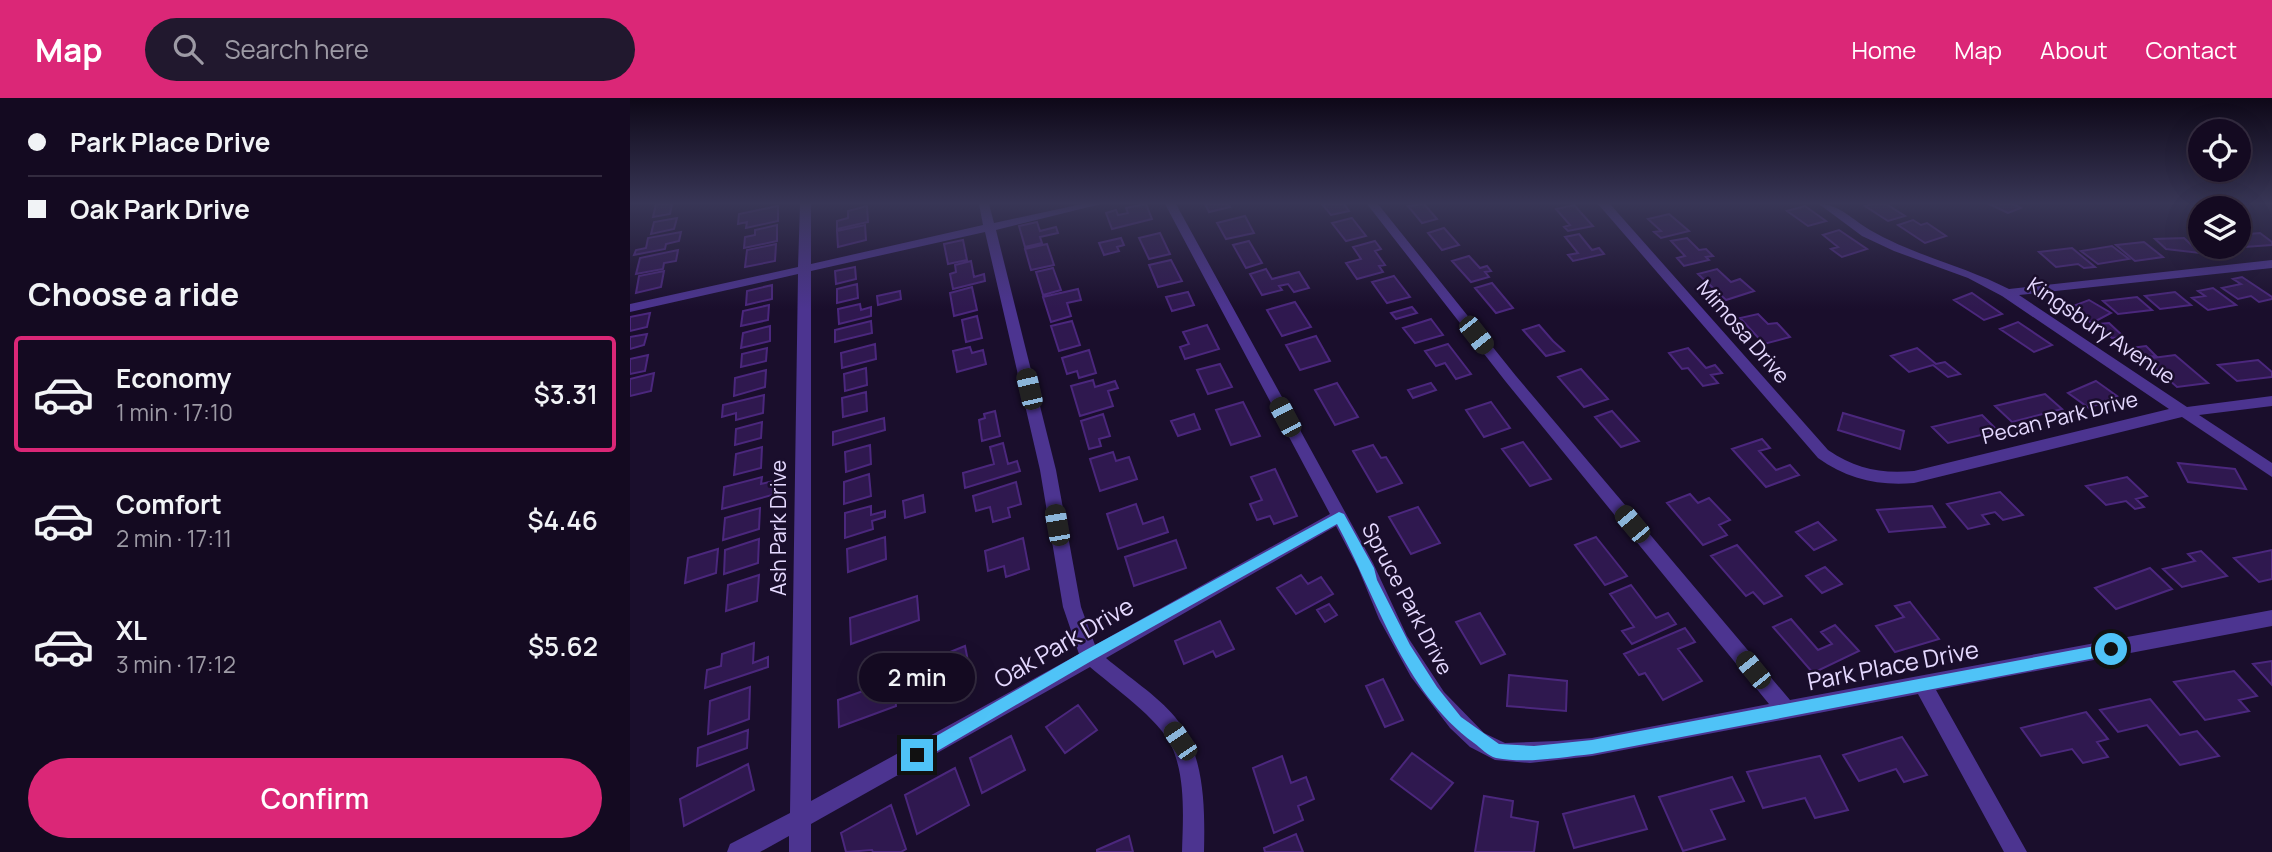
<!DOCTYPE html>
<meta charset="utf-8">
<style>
:root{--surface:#140a21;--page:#21182e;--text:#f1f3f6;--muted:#9d9aa5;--line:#332b3f;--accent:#db2777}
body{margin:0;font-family:Manrope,sans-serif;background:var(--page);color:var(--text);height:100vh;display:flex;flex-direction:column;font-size:26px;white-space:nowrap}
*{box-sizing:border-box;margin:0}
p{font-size:23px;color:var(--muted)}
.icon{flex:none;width:38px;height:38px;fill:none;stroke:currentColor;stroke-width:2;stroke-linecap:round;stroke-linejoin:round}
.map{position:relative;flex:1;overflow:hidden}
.sheet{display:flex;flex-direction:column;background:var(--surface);width:630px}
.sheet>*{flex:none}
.guide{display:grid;align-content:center;height:154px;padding:0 28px;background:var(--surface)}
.tools{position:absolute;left:1558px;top:21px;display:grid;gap:14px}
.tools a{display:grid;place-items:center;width:63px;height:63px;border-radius:50%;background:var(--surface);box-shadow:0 7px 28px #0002,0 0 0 2px var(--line);font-size:35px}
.end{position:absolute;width:32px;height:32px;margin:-16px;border:9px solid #4fc3f7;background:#111;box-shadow:0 0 0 4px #111}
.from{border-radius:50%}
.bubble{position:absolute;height:49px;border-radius:24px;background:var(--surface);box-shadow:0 7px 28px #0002,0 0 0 2px var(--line);font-size:23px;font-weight:600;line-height:49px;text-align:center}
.car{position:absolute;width:21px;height:42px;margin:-21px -10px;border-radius:9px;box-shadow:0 0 5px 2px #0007;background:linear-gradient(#222 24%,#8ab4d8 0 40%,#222 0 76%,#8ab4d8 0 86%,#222 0)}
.guide b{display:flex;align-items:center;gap:24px;height:66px;font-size:26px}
.guide b+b{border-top:2px solid var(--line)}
.guide i{width:18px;height:18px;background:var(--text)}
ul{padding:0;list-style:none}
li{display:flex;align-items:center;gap:21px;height:116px;margin:0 14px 10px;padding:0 14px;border:4px solid transparent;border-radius:7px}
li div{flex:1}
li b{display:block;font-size:26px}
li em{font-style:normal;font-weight:600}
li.current{border-color:var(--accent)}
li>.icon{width:63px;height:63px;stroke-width:1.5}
h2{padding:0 28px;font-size:32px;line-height:84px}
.cta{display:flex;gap:14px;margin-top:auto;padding:14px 28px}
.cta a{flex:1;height:80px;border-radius:42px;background:var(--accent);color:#fff;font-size:28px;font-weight:600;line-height:80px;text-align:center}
header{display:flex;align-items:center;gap:42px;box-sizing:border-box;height:98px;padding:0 35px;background:var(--accent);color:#fff}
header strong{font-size:33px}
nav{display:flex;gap:38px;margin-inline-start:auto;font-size:24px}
.search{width:490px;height:63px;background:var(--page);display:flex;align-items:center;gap:18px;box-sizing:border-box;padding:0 24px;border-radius:38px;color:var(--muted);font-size:26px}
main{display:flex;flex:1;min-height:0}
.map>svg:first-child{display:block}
.building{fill:#2f184f;stroke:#4b277d;stroke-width:2}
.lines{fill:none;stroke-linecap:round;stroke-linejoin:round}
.minor{fill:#4c3490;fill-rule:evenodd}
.route{fill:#4fc3f7}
.labels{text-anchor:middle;stroke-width:5;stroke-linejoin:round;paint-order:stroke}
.street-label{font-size:21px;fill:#e5d9ff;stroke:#1a0e2c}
.near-street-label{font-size:24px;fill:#e5d9ff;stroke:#1a0e2c}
</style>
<header>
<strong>Map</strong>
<div class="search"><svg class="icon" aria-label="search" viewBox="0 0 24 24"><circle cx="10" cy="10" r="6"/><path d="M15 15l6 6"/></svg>Search here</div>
<nav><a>Home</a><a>Map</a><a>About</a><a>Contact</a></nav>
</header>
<main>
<section class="sheet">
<div class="guide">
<b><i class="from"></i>Park Place Drive</b>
<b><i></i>Oak Park Drive</b>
</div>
<h2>Choose a ride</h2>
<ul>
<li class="current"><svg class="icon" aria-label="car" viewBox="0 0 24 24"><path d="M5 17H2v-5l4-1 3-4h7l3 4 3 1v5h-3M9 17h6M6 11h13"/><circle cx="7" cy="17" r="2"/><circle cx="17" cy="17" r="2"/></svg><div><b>Economy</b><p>1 min · 17:10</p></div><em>$3.31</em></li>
<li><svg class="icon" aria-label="car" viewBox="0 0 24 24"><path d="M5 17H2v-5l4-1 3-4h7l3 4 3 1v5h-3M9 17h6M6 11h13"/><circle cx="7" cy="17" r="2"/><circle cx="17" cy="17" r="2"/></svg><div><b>Comfort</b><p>2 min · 17:11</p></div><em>$4.46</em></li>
<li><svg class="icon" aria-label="car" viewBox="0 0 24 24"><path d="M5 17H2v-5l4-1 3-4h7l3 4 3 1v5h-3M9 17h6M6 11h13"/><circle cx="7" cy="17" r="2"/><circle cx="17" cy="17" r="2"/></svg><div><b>XL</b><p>3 min · 17:12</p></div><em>$5.62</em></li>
</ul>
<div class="cta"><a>Confirm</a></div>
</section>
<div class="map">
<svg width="1642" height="754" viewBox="0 0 1642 754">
<rect width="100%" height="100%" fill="#1a0e2c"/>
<path class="building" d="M 26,106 L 42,106 L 40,116 L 23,119 Z
M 516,106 L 522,121 L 482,131 L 476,115 L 486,112 L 488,117 L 498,115 L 496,110 Z
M 575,106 L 598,106 L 600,109 L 579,114 Z
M 692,106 L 714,106 L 719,113 L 701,117 Z
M 794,106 L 807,121 L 792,125 L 778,108 Z
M 1242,106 L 1256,106 L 1275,118 L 1258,123 L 1235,108 Z
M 1359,106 L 1383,106 L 1391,110 L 1378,115 Z
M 944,107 L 963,128 L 938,133 L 934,129 L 940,127 L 926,111 Z
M 148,108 L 148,123 L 116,130 L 117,124 L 108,126 L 109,116 Z
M 237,108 L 238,124 L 207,131 L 207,123 L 218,120 L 218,113 Z
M 1175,108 L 1196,123 L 1178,128 L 1157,113 Z
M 1039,116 L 1059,133 L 1031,140 L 1024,134 L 1031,133 L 1018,121 Z
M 615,118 L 624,135 L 596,141 L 587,125 Z
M 47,120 L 44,131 L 21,136 L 24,124 Z
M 722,120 L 736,138 L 716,143 L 702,125 Z
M 1283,122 L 1291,127 L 1297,125 L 1316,138 L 1295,145 L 1268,127 Z
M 407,124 L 410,133 L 426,129 L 428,135 L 410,139 L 412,145 L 395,149 L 389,128 Z
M 147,127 L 147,143 L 114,150 L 115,139 L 125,137 L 125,132 Z
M 235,127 L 236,142 L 208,149 L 207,133 Z
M 814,130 L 829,147 L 812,152 L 798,135 Z
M 1209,132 L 1237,151 L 1212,159 L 1201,151 L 1208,149 L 1193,137 Z
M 51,134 L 49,143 L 36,146 L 35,151 L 4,157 L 6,152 L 16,150 L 18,140 Z
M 530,135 L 540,156 L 519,161 L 509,140 Z
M 1630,135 L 1642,144 L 1642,147 L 1614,149 L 1608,145 L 1608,137 Z
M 949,136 L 962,152 L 969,150 L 974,156 L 943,163 L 938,157 L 948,155 L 935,139 Z
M 491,140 L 494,147 L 487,149 L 489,153 L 474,157 L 469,145 Z
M 1057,140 L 1069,152 L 1076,151 L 1083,158 L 1076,159 L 1079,162 L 1054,168 L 1047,160 L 1055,158 L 1041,143 Z
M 1554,140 L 1570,155 L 1536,151 L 1525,141 Z
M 333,142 L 337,162 L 318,166 L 314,146 Z
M 619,143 L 632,165 L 616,170 L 603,147 Z
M 745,143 L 751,151 L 745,153 L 755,167 L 749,168 L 753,174 L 727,181 L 716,165 L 731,161 L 723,149 Z
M 1514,144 L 1533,159 L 1505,163 L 1486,147 Z
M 146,146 L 145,163 L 115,169 L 117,152 Z
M 417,146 L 424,167 L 401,172 L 395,151 Z
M 1482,148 L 1499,161 L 1468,166 L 1451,153 Z
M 1442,150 L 1465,169 L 1454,170 L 1448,166 L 1426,169 L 1409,154 Z
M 48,152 L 46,163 L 34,165 L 33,171 L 6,176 L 10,160 Z
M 839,158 L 850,170 L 857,168 L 861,173 L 855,174 L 859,179 L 841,184 L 822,163 Z
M 541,162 L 552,183 L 528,189 L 519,167 Z
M 341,163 L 344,179 L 354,176 L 355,183 L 323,191 L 320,176 L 326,174 L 325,167 Z
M 225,169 L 226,181 L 206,186 L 205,173 Z
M 423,170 L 431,192 L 413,197 L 406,174 Z
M 636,171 L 642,181 L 669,174 L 679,190 L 664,194 L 658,186 L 649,188 L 652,192 L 632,197 L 620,176 Z
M 1087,171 L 1101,184 L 1110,181 L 1124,193 L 1096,202 L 1068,176 Z
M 34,173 L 31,189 L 6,195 L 9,178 Z
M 764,178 L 780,199 L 757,205 L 742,184 Z
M 1612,179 L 1642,199 L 1642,201 L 1629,204 L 1621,198 L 1608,201 L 1592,190 L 1611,186 L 1603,181 Z
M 862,185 L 883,210 L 866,215 L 845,190 Z
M 227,186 L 228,200 L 207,205 L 207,191 Z
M 142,187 L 142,201 L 116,207 L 117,193 Z
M 342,189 L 347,212 L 324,218 L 320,195 Z
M 1583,190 L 1606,207 L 1578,212 L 1562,200 L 1575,198 L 1568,193 Z
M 448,191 L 451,202 L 437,205 L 441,218 L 421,224 L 413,199 Z
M 270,193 L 271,201 L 248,207 L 247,198 Z
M 558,194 L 564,207 L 542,213 L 536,199 Z
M 1545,194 L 1561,207 L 1530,211 L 1515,198 Z
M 1342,195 L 1372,216 L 1354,222 L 1324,202 Z
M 1507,199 L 1522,212 L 1488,216 L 1473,203 Z
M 1459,202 L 1481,215 L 1462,225 L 1438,210 Z
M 665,204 L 681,229 L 652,238 L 637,212 Z
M 230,206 L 231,212 L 241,209 L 241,218 L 209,226 L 208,211 Z
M 139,207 L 138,222 L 111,228 L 113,213 Z
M 782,209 L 787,215 L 766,221 L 761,215 Z
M 20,215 L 17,229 L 0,233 L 0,219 Z
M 1128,216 L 1138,226 L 1147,225 L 1160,239 L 1134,246 L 1110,220 Z
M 347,218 L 352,240 L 336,244 L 332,222 Z
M 801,221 L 813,237 L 785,245 L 773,230 Z
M 241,223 L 242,235 L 205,244 L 205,232 Z
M 442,223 L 450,247 L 429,253 L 421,228 Z
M 1388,224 L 1422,247 L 1404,254 L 1370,231 Z
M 1479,225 L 1494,239 L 1482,240 L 1467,226 Z
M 577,227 L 589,251 L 555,261 L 550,249 L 559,246 L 553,234 Z
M 909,227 L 923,243 L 934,253 L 916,258 L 893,232 Z
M 140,228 L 140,243 L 111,250 L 113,235 Z
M 17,236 L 14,247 L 0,251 L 0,239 Z
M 686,238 L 700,263 L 670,272 L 656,247 Z
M 245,246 L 246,261 L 212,270 L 211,255 Z
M 818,246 L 841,276 L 826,281 L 815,265 L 806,268 L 795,253 Z
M 1516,248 L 1526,258 L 1503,260 L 1493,251 Z
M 340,249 L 342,255 L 353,252 L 356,266 L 327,274 L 323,253 Z
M 137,250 L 136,263 L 111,269 L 112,256 Z
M 1058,250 L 1076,270 L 1085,267 L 1092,275 L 1081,277 L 1088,285 L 1073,288 L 1058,270 L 1052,271 L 1039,255 Z
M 1287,250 L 1306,266 L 1315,264 L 1330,276 L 1318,279 L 1303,267 L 1279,274 L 1261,258 Z
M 459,252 L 466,275 L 449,280 L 447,273 L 437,276 L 432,260 Z
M 18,257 L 15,273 L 0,276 L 0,261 Z
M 1545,257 L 1578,285 L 1547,289 L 1515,261 Z
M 1628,262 L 1642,274 L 1642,279 L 1607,283 L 1588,267 Z
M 590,266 L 602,289 L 578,296 L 567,272 Z
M 236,270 L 237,287 L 215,293 L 214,276 Z
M 951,271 L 978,301 L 954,309 L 928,279 Z
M 136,272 L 135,289 L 104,298 L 105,280 Z
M 24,275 L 21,293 L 0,298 L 0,281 Z
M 463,282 L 465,289 L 485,283 L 488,290 L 478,293 L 483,308 L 450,318 L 441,288 Z
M 1466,283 L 1487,298 L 1459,310 L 1438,295 Z
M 707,285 L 728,319 L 705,327 L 685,292 Z
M 801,285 L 806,292 L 783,300 L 778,292 Z
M 236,294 L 237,313 L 213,319 L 212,300 Z
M 1415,296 L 1432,311 L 1382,324 L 1365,308 Z
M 134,297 L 133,315 L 106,322 L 106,315 L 92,319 L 93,307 Z
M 613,304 L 630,338 L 601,347 L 586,312 Z
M 861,304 L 880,330 L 854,339 L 836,312 Z
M 365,313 L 370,338 L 352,343 L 349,322 L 355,320 L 354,316 Z
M 982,313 L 1009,343 L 991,349 L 965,319 Z
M 1213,315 L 1274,333 L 1270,351 L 1208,332 Z
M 473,316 L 480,338 L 469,341 L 471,348 L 459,351 L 451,323 Z
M 564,316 L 570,331 L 548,338 L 541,323 Z
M 1352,317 L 1368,333 L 1318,345 L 1302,329 Z
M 254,320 L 255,332 L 203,347 L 203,334 Z
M 132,324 L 131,340 L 105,347 L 106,331 Z
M 1132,341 L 1140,350 L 1129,353 L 1146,372 L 1160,367 L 1169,377 L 1136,389 L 1102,351 Z
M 893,344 L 921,381 L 900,388 L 872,351 Z
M 373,345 L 378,366 L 387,363 L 390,373 L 335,390 L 333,375 L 364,366 L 360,349 Z
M 240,347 L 241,366 L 216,374 L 215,354 Z
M 743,347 L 751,360 L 756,359 L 772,385 L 747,394 L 723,353 Z
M 132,349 L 131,370 L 104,377 L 106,356 Z
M 483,354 L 486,363 L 499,359 L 507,381 L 470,393 L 460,361 Z
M 1548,365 L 1605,371 L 1616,391 L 1558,384 Z
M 645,371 L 667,418 L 644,426 L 640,418 L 627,422 L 620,406 L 632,402 L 621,379 Z
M 239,376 L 241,398 L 214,406 L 214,384 Z
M 132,379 L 131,386 L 143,383 L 142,397 L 92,411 L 94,389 Z
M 1497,379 L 1517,398 L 1506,401 L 1514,409 L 1505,411 L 1496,403 L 1476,407 L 1456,388 Z
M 386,384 L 391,406 L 378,410 L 380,419 L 363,424 L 360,409 L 346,413 L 343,398 Z
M 1370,394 L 1393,417 L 1373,422 L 1365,414 L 1352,417 L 1359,426 L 1338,431 L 1317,406 Z
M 1060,396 L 1068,405 L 1079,400 L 1100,422 L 1089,427 L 1097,437 L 1073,447 L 1037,405 Z
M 293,397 L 295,414 L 275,420 L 273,403 Z
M 506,406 L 513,426 L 533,419 L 538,434 L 488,451 L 477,416 Z
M 241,408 L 241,417 L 255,413 L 255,419 L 242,423 L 243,431 L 215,440 L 215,415 Z
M 1302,408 L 1315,429 L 1259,434 L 1247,412 Z
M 788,409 L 810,445 L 781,456 L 759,419 Z
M 130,410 L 129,431 L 93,442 L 95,420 Z
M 1188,424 L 1206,442 L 1184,452 L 1166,434 Z
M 255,439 L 256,461 L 218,474 L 217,451 Z
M 966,439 L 997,478 L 975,487 L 945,447 Z
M 393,440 L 399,471 L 376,479 L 374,468 L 358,473 L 355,453 Z
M 129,441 L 128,465 L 94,476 L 95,452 Z
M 546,442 L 556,470 L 504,488 L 495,459 Z
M 1107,447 L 1152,498 L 1134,506 L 1123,494 L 1116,498 L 1081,458 Z
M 88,451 L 86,475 L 55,485 L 58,460 Z
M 1642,452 L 1642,481 L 1629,484 L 1604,460 Z
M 1571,453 L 1597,478 L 1552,489 L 1533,471 L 1565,463 L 1558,456 Z
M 1195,469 L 1212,486 L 1192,495 L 1176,478 Z
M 1520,470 L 1542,491 L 1486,511 L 1465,490 Z
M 129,477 L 127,503 L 96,513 L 98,487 Z
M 671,477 L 678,486 L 691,479 L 703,496 L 666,516 L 647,490 Z
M 1001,487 L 1026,520 L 1038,515 L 1046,526 L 1002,546 L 992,533 L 1004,529 L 980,496 Z
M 287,498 L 289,522 L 221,546 L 220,520 Z
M 1280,504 L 1309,541 L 1265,554 L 1246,528 L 1274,519 L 1265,508 Z
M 699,506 L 707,517 L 695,524 L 687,512 Z
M 850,515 L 875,556 L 851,566 L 826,524 Z
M 1161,521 L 1188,552 L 1202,546 L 1191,534 L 1205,527 L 1229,553 L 1183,575 L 1143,529 Z
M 590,523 L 604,551 L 586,559 L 583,553 L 554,566 L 545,543 Z
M 1055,530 L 1065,544 L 1048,551 L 1072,583 L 1033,602 L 1015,575 L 1009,577 L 994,556 Z
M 124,545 L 123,565 L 138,559 L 138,569 L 75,590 L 77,572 L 91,568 L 92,556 Z
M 335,548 L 340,573 L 280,597 L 276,572 Z
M 1642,563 L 1642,587 L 1623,566 Z
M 1604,573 L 1627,598 L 1609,602 L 1619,613 L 1575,622 L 1544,584 Z
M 879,577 L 937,583 L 936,613 L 877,608 Z
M 753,581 L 773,622 L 755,629 L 736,588 Z
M 264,582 L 266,608 L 209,629 L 208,602 Z
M 120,589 L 119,621 L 78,636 L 80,603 Z
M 1520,601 L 1550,637 L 1567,633 L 1589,658 L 1550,667 L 1517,627 L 1488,634 L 1470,612 Z
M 448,607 L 467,632 L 435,655 L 416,629 Z
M 1456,614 L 1478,641 L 1467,644 L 1478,659 L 1453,665 L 1442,651 L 1411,658 L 1391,630 Z
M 118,632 L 117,650 L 67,668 L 68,650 Z
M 381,638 L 395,672 L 352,695 L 340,660 Z
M 1272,639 L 1297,677 L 1274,684 L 1266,671 L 1229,683 L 1213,657 Z
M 782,655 L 823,685 L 801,711 L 761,681 Z
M 652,658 L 661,685 L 676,679 L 684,701 L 668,708 L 673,722 L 644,735 L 623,670 Z
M 1190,658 L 1218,712 L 1185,720 L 1175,700 L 1133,710 L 1117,674 Z
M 118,666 L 124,692 L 54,728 L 50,701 Z
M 325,670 L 339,707 L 287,736 L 275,697 Z
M 1102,679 L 1114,703 L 1081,712 L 1095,741 L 1053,753 L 1029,699 Z
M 854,698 L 883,703 L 881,719 L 908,724 L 904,754 L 845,754 Z
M 1004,698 L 1017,731 L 944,750 L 933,716 Z
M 261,707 L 276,751 L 271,754 L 243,754 L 242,752 L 216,754 L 211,735 Z
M 666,736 L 673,754 L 635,754 L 634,750 Z
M 499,738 L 503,754 L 467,754 L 467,752 Z"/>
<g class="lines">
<path class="minor" d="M 170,106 L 181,106 L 181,166 L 353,127 L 349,106 L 359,106 L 364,125 L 452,106 L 471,106 L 366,132 L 426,372 L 451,509 L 465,547 L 700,416 L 535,106 L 546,106 L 743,465 L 777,538 L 814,594 L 854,635 L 875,645 L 927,643 L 962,640 L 1139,606 L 876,284 L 737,106 L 748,106 L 886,278 L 1160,602 L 1642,512 L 1642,528 L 1306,592 L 1397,754 L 1374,754 L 1288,596 L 962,658 L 900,665 L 865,662 L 840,649 L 820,630 L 781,579 L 749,521 L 728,470 L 706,428 L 476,560 C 497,578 528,598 545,619 C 575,656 575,709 574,754 L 552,754 C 553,720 556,679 541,647 C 530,622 482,588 460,569 L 181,726 L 181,754 L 159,754 L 159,738 L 130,754 L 97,754 L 100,746 L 160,715 L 168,176 L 0,214 L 0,206 L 168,169 ZM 355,134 L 410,372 L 433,509 L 449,556 L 181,703 L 181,173 Z
M 968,106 L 980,106 L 1198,352 C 1226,371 1251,376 1284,373 L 1539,311 L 1372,198 L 1338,180 L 1264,153 L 1232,138 L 1189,106 C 1209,106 1223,122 1240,132 C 1283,157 1334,168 1379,191 L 1642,162 L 1642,170 L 1389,197 L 1557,309 L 1642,298 L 1642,308 L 1569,317 L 1642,365 L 1642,379 L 1552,319 L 1284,385 C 1248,388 1217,381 1188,360 Z"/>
</g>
<linearGradient id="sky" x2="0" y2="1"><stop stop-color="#0e0818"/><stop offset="0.5" stop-color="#383656"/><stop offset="1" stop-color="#383656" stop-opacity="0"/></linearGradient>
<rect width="1642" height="211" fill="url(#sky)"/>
<path class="route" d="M 709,414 L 714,416 L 744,470 L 747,482 L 780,547 L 807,589 L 831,619 L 869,646 L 904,648 L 962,642 L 1481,545 L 1488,551 L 1481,557 L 962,656 C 932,659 897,666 866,660 C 858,658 851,650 844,645 C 773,593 747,500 707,426 L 463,562 L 292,662 L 282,662 L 280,657 L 282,652 L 454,553 Z"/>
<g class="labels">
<g class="street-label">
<text transform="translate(1471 233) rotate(34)" y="7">Kingsbury Avenue</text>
<text transform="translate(1113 234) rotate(49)" y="7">Mimosa Drive</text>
<text transform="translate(1430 320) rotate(-14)" y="7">Pecan Park Drive</text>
<text transform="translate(149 430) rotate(-90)" y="7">Ash Park Drive</text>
<text transform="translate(777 501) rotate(62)" y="7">Spruce Park Drive</text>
</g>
<g class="near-street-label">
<text transform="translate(434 545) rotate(-30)" y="8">Oak Park Drive</text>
<text transform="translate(1263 568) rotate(-11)" y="8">Park Place Drive</text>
</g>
</g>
</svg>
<div class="tools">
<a><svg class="icon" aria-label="locate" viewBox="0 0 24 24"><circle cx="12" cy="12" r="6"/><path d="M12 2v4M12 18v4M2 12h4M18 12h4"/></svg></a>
<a><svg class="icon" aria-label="layers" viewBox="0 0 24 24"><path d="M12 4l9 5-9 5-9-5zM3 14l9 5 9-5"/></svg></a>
</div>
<i class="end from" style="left:1481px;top:551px"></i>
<i class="end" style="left:287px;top:657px"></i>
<div class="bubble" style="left:229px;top:555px;width:116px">2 min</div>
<i class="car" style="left:846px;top:237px;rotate:142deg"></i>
<i class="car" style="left:399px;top:291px;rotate:347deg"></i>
<i class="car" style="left:655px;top:319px;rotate:332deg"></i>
<i class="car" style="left:1002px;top:426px;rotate:320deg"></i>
<i class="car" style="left:427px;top:427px;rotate:350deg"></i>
<i class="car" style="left:1123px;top:572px;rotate:321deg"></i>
<i class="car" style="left:550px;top:643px;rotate:326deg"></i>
</div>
</main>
